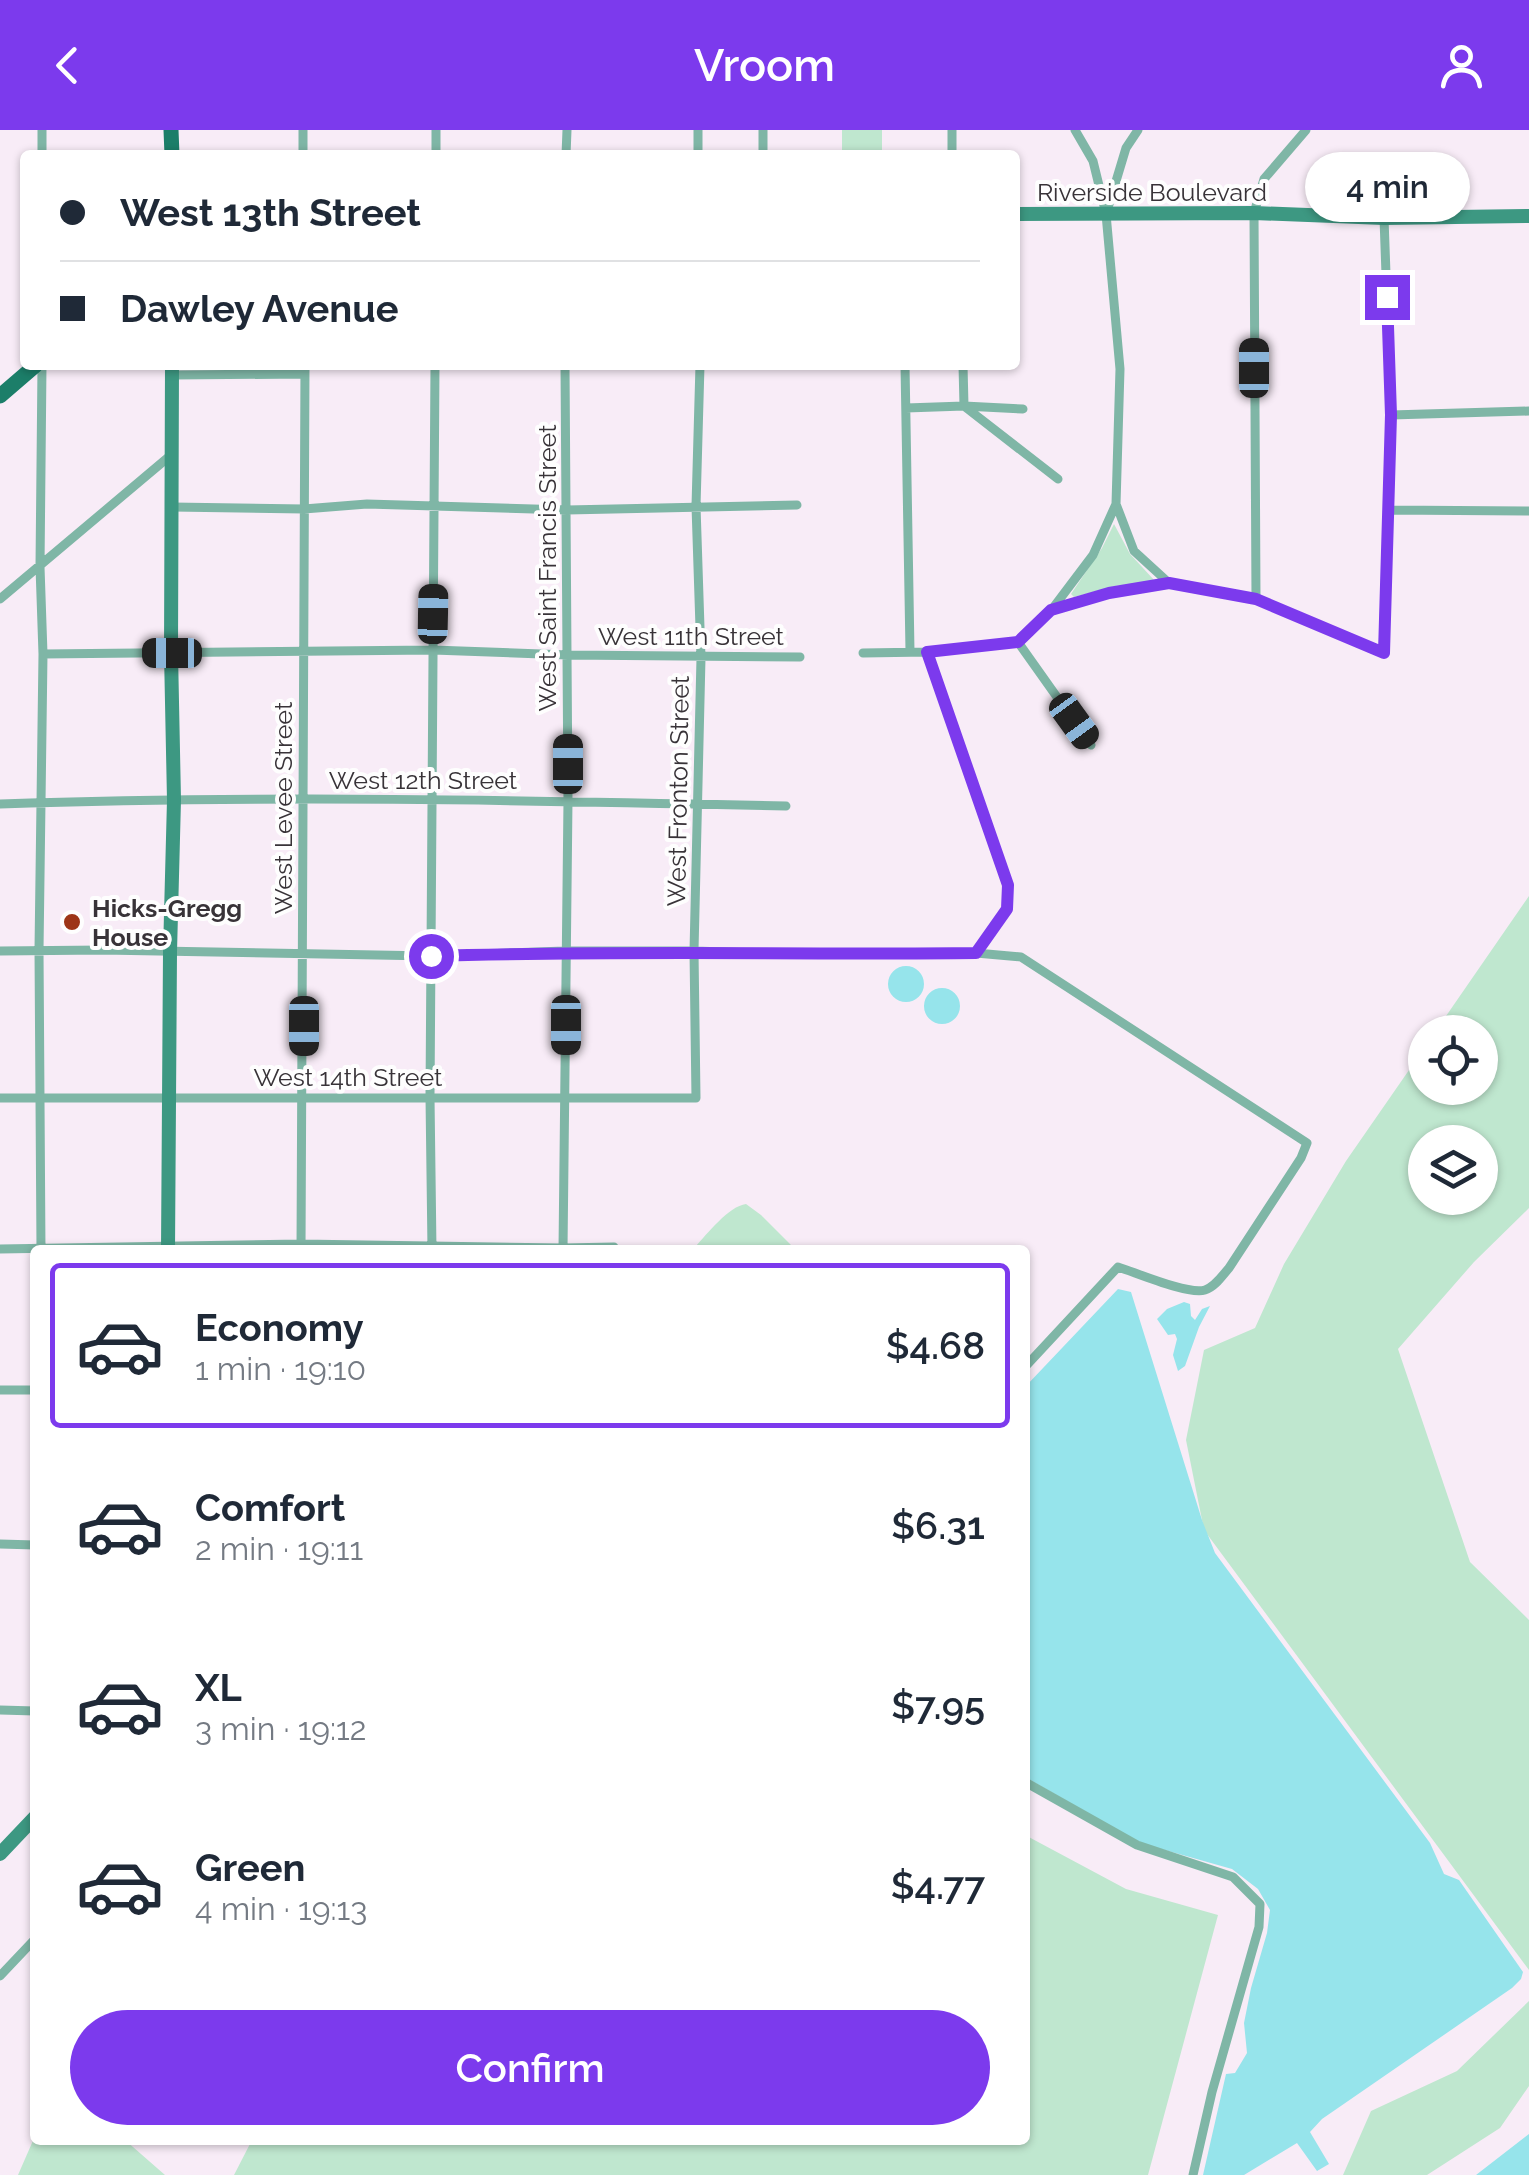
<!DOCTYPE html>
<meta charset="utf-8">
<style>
:root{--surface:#fff;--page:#f2f2f3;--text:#1f2937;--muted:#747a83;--line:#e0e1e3;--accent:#7c3aed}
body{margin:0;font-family:Raleway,sans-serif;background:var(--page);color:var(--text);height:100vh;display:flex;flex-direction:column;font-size:38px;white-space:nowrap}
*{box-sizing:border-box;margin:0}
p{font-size:32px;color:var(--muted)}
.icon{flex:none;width:55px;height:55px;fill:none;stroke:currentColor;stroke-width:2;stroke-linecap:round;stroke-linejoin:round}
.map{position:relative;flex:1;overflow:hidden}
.details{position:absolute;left:30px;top:1115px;width:1000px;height:900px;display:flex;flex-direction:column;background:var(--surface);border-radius:10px;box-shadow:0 2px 8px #0004}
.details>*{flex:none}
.top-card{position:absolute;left:20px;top:20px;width:1000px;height:220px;border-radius:10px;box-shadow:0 2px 8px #0004;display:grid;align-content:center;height:220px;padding:0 40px;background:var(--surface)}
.fabs{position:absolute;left:1408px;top:885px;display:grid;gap:20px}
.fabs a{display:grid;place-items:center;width:90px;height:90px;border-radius:50%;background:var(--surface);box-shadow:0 2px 8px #0004;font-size:50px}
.end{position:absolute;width:45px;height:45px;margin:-22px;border:12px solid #7c3aed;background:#fff;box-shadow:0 0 0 5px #fff}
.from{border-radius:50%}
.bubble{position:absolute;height:70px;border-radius:35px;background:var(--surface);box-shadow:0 2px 8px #0004;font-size:32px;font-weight:600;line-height:70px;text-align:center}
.car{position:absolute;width:30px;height:60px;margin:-30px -15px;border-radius:12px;box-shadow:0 0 8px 2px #0007;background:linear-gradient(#222 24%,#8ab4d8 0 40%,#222 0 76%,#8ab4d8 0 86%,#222 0)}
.top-card b{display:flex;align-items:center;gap:35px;height:95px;font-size:38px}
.top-card b+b{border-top:2px solid var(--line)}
.top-card i{width:25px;height:25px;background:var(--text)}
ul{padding:18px 0 0;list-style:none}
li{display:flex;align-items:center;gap:30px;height:165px;margin:0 20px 15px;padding:0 20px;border:5px solid transparent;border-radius:10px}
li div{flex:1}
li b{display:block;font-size:38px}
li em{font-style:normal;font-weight:600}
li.selected{border-color:var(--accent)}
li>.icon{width:90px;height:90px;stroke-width:1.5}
.cta{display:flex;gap:20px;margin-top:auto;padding:20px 40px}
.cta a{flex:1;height:115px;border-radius:60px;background:var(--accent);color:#fff;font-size:40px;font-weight:600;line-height:115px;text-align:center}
header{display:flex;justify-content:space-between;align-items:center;height:130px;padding:0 40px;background:var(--accent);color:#fff;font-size:45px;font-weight:600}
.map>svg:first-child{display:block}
.green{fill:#bfe7cf;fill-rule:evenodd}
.water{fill:#96e4eb}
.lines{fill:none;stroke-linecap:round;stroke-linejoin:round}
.street{stroke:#7fb6a6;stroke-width:9}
.secondary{stroke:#3d9882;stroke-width:14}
.primary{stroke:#1c7e69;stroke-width:15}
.route{stroke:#7c3aed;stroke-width:12}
.poi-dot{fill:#9d3517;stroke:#fefefe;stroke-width:4}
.labels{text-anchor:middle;stroke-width:8;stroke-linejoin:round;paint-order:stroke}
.street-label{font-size:25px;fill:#383338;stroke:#fefefe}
.poi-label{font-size:25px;font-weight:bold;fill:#383338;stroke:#fefefe;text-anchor:start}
</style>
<header><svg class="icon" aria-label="back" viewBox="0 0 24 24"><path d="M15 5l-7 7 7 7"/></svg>Vroom<svg class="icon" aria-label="person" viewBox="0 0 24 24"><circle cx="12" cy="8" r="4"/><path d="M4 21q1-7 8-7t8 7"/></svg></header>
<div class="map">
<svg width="1529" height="2045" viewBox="0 0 1529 2045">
<rect width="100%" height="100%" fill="#f8ecf7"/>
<path class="green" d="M 842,0 L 882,0 L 882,25 L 842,25 Z
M 1114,394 L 1130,424 L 1155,451 L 1115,456 L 1074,467 L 1071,464 L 1102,418 Z
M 1529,766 L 1529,1078 L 1474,1132 L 1398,1219 L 1470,1432 L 1529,1490 L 1529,1840 L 1204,1400 L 1186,1310 L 1204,1220 L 1255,1198 L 1284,1134 L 1346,1031 L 1425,917 L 1425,958 L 1480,958 L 1480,902 L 1435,902 ZM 1425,1012 L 1480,1012 L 1480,1068 L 1425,1068 Z
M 746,1074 L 761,1085 L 796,1120 L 696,1120 L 695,1117 C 707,1104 729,1076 746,1074 Z
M 1025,1705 L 1126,1759 L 1218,1785 L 1148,2045 L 234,2045 L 252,2010 L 1025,2010 Z
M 1529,1871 L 1529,1956 L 1500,1998 L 1427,2045 L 1343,2045 L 1371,1981 L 1457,1941 Z
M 35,2006 L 35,2010 L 125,2010 L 165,2045 L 18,2045 Z"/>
<path class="water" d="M888 854a18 18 0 1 1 36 0a18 18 0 1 1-36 0Z
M924 876a18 18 0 1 1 36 0a18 18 0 1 1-36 0Z
M 1118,1159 L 1131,1162 L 1202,1390 L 1215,1423 L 1430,1713 L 1444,1744 L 1459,1750 L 1523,1842 L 1521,1849 L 1512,1858 L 1322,1989 L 1310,2002 L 1329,2034 L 1317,2041 L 1297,2013 L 1244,2045 L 1203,2045 L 1226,1944 L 1235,1943 L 1247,1923 L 1244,1893 L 1251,1858 L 1267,1803 L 1270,1780 L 1258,1759 L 1232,1739 L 1140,1713 L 1025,1647 L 1025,1257 Z
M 1184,1172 L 1190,1174 L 1191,1186 L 1195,1190 L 1202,1179 L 1210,1176 L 1199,1197 L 1185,1236 L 1178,1241 L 1173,1225 L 1177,1209 L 1175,1204 L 1168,1205 L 1157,1189 L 1167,1179 Z
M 1529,2004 L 1529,2045 L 1476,2045 Z"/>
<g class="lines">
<path class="street" d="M 436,0 L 436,25
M 763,0 L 763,25
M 1075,0 L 1093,31 L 1106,84 L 1120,239 L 1116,374 L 1134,421 L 1169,453 L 1256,469 L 1383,523 L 1391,285 L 1384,88
M 42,25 L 42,0
M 303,25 L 303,0
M 566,25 L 567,0
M 698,25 L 698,0
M 952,25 L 952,0
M 1107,81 L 1126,18 L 1138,0
M 905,235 L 910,521
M 963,235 L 964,276 L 1023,279
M 172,245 L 305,244
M 906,278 L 964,276 L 1058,349
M 1391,285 L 1529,281
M 172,377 L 304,379 L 367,374 L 567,380 L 797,375
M 1388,380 L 1529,381
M 0,469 L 171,325
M 1256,469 L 1254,83 L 1264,49 L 1306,0
M 1053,478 L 1093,425 L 1116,374
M 1018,512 L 1091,615
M 927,522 L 1008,755 L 1007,779 L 976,823
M 863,523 L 927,522 L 1018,512 L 1051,480 L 1109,463 L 1169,453
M 43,524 L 433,520 L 568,525 L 800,527
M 0,674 C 262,665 524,670 786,676
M 0,821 L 103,820 L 431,826 L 565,821 L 694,821 L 786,824 L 976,823 L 1021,827 L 1307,1013 L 1301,1028 L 1229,1138 C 1222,1146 1215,1157 1205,1160 C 1188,1165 1137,1143 1118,1137 L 1025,1237
M 0,968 L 696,968 L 694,821 L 701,528 L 696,376 L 700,235
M 0,1119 L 301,1114 L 563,1118 L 614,1117
M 41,1120 L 39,820 L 43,524 L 40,437 L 42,235
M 301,1120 C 305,825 301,530 305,235
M 432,1120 L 430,967 L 435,235
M 563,1120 L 568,670 L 565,235
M 0,1260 L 35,1260
M 0,1414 L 35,1415
M 0,1580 L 35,1581
M 1025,1652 L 1137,1715 L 1233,1747 L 1260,1774 L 1259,1797 L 1212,1962 L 1193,2045
M 0,1846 L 35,1809"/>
<path class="secondary" d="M 1015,84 L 1254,83 L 1384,88 L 1529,86
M 168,1120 L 170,822 L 174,670 L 171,523 L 172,235
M 0,1724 L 35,1687"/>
<path class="primary" d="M 171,0 L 172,25
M 0,266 L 36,235"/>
</g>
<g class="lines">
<path class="route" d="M 431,826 C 613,820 794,825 976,823 L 1007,779 L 1008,755 L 927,522 L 1018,512 L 1051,480 L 1109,463 L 1169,453 L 1256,469 L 1384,523 L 1391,285 L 1387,167"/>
</g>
<circle class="poi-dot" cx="72" cy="792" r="10"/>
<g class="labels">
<g class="street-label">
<text x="1152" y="71">Riverside Boulevard</text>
<text transform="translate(547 438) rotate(-90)" y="9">West Saint Francis Street</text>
<text x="691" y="515">West 11th Street</text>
<text x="423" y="659">West 12th Street</text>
<text transform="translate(678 661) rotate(-89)" y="9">West Fronton Street</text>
<text transform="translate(283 678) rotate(-90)" y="9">West Levee Street</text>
<text x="348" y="956">West 14th Street</text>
</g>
<g class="poi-label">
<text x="92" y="787">Hicks-Gregg<tspan x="92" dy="29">House</tspan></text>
</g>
</g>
</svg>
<div class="fabs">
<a><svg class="icon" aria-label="locate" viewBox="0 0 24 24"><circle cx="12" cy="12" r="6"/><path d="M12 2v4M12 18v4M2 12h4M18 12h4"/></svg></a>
<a><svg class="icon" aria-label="layers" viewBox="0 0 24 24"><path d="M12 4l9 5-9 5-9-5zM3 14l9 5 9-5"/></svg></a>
</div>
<i class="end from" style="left:431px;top:826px"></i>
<i class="end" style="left:1387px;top:167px"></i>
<div class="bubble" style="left:1305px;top:22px;width:165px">4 min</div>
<i class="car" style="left:1254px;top:238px;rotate:0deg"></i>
<i class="car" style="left:433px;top:484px;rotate:1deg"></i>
<i class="car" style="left:172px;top:523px;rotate:270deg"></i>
<i class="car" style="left:1074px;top:591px;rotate:144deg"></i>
<i class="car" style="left:568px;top:634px;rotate:0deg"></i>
<i class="car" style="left:566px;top:895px;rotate:180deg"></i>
<i class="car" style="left:304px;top:896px;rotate:180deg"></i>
<div class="top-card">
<b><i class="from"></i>West 13th Street</b>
<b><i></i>Dawley Avenue</b>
</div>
<section class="details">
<ul>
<li class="selected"><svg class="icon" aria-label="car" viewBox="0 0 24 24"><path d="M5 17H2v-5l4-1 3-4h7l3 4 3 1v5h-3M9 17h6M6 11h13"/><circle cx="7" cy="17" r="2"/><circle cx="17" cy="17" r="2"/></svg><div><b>Economy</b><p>1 min · 19:10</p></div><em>$4.68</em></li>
<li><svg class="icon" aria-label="car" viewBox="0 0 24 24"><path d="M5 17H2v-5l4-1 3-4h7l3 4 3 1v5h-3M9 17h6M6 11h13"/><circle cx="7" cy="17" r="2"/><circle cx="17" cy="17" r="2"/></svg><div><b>Comfort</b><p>2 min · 19:11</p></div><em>$6.31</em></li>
<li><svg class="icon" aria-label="car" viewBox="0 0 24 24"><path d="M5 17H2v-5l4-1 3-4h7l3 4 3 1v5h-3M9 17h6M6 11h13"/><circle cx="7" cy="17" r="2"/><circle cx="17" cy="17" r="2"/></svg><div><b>XL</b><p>3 min · 19:12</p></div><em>$7.95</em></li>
<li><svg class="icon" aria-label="car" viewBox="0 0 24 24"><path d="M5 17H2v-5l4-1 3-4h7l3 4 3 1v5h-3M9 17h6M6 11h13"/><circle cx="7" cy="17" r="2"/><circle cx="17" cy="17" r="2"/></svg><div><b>Green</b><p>4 min · 19:13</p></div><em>$4.77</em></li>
</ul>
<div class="cta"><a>Confirm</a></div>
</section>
</div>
